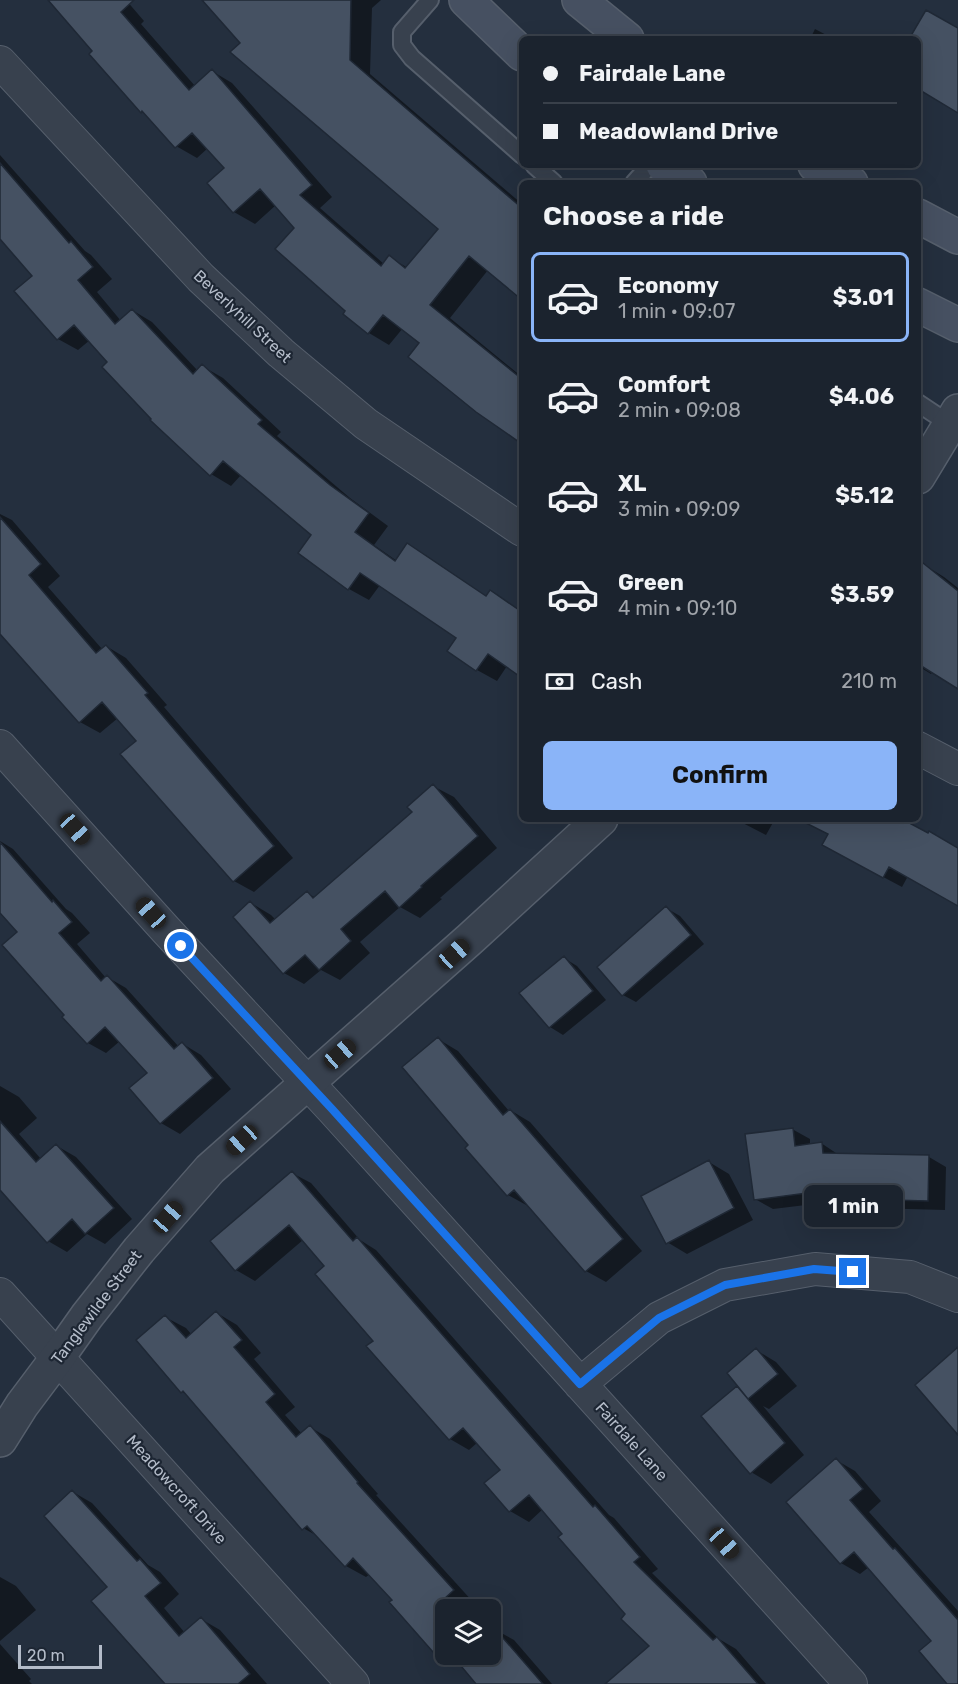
<!DOCTYPE html>
<meta charset="utf-8">
<style>
:root{--surface:#1b232e;--page:#242b36;--text:#f1f3f6;--muted:#a0a4aa;--line:#39404a;--accent:#8ab4f8}
body{margin:0;font-family:Rubik,sans-serif;background:var(--page);color:var(--text);height:100vh;display:flex;flex-direction:column;font-size:22px;white-space:nowrap}
*{box-sizing:border-box;margin:0}
p{font-size:20px;color:var(--muted)}
.icon{flex:none;width:33px;height:33px;fill:none;stroke:currentColor;stroke-width:2;stroke-linecap:round;stroke-linejoin:round}
.map{position:relative;flex:1;overflow:hidden}
.details{position:absolute;left:519px;top:180px;width:402px;height:642px;display:flex;flex-direction:column;background:var(--surface);border-radius:9px;box-shadow:0 6px 24px #0002,0 0 0 2px var(--line)}
.details>*{flex:none}
.hud{position:absolute;left:519px;top:36px;width:402px;height:132px;border-radius:9px;box-shadow:0 6px 24px #0002,0 0 0 2px var(--line);display:grid;align-content:center;height:132px;padding:0 24px;background:var(--surface)}
.tools{position:absolute;left:435px;top:1599px;display:grid;gap:12px}
.tools a{display:grid;place-items:center;width:66px;height:66px;border-radius:9px;background:var(--surface);box-shadow:0 6px 24px #0002,0 0 0 2px var(--line);font-size:30px}
.scale{position:absolute;left:18px;bottom:15px;width:84px;box-sizing:border-box;padding-left:6px;border:3px solid #b4bcc9;border-top:0;font-size:16px;line-height:21px;white-space:nowrap;color:#b4bcc9;-webkit-text-stroke:4px #1d2633;paint-order:stroke}
.end{position:absolute;width:27px;height:27px;margin:-14px;border:8px solid #1a73e8;background:#fff;box-shadow:0 0 0 3px #fff}
.from{border-radius:50%}
.bubble{position:absolute;height:42px;border-radius:9px;background:var(--surface);box-shadow:0 6px 24px #0002,0 0 0 2px var(--line);font-size:20px;font-weight:700;line-height:42px;text-align:center}
.car{position:absolute;width:18px;height:36px;margin:-18px -9px;border-radius:8px;box-shadow:0 0 4px 2px #0007;background:linear-gradient(#222 24%,#8ab4d8 0 40%,#222 0 76%,#8ab4d8 0 86%,#222 0)}
.hud b{display:flex;align-items:center;gap:21px;height:57px;font-size:22px}
.hud b+b{border-top:2px solid var(--line)}
.hud i{width:15px;height:15px;background:var(--text)}
ul{padding:0;list-style:none}
li{display:flex;align-items:center;gap:18px;height:90px;margin:0 12px 9px;padding:0 12px;border:3px solid transparent;border-radius:9px}
li div{flex:1}
li b{display:block;font-size:22px}
li em{font-style:normal;font-weight:700}
li.selected{border-color:var(--accent)}
li>.icon{width:54px;height:54px;stroke-width:1.5}
h2{padding:0 24px;font-size:27px;line-height:72px}
.pay{display:flex;align-items:center;gap:15px;height:66px;padding:0 24px;font-size:22px}
.pay p{margin-inline-start:auto}
.primary-button{display:flex;gap:12px;margin-top:auto;padding:12px 24px}
.primary-button a{flex:1;height:69px;border-radius:9px;background:var(--accent);color:#111;font-size:24px;font-weight:700;line-height:69px;text-align:center}
.map>svg:first-child{display:block}
.shadow{fill:#0007}
.building{fill:#455162;stroke:#1f2835;stroke-width:1.5}
.lines{fill:none;stroke-linecap:round;stroke-linejoin:round}
.service-casing{stroke:#565f6c;stroke-width:20}
.minor-casing{stroke:#565f6c;stroke-width:34}
.tertiary-casing{stroke:#565f6c;stroke-width:36}
.secondary-casing{stroke:#565f6c;stroke-width:36}
.service{stroke:#38414e;stroke-width:16}
.minor{stroke:#38414e;stroke-width:32}
.tertiary{stroke:#38414e;stroke-width:33}
.secondary{stroke:#465061;stroke-width:33}
.route{stroke:#1a73e8;stroke-width:8}
.labels{text-anchor:middle;stroke-width:4.5;stroke-linejoin:round;paint-order:stroke}
.street-label{font-size:16px;fill:#b4bcc9;stroke:#1d2633}
</style>
<div class="map">
<svg width="958" height="1684" viewBox="0 0 958 1684">
<rect width="100%" height="100%" fill="#242f3e"/>
<path class="shadow" d="M 50,0 L 126,0 L 144,21 L 141,24 L 195,86 L 212,71 L 232,83 L 332,197 L 320,208 L 384,264 L 389,257 L 408,268 L 440,228 L 243,43 L 204,0 L 381,0 L 372,8 L 370,74 L 522,204 L 522,298 L 488,270 L 450,318 L 522,377 L 522,443 L 421,343 L 403,328 L 389,345 L 369,333 L 347,310 L 296,228 L 276,205 L 255,224 L 234,212 L 226,168 L 208,148 L 197,158 L 176,146 L 148,116 L 142,112 L 94,51 Z
M 815,29 L 834,39 L 810,39 Z
M 0,155 L 85,251 L 91,255 L 112,279 L 97,292 L 121,321 L 132,310 L 152,322 L 198,371 L 202,366 L 223,378 L 281,432 L 277,436 L 350,498 L 388,526 L 374,545 L 397,561 L 407,545 L 427,556 L 487,597 L 490,592 L 522,612 L 522,676 L 507,666 L 497,681 L 477,670 L 459,638 L 380,585 L 369,600 L 349,589 L 313,535 L 241,475 L 231,486 L 211,474 L 90,340 L 78,350 L 58,339 L 34,276 L 0,238 Z
M 0,514 L 12,520 L 60,576 L 48,587 L 102,649 L 106,646 L 126,658 L 167,705 L 164,707 L 293,858 L 254,892 L 234,881 L 138,741 L 118,718 L 100,733 L 80,722 L 0,631 Z
M 926,566 L 944,577 L 958,588 L 958,687 L 933,671 L 931,674 L 918,666 L 918,576 Z
M 433,786 L 454,797 L 497,848 L 440,898 L 442,899 L 420,918 L 400,907 L 360,942 L 370,953 L 340,980 L 321,970 L 304,984 L 284,973 L 251,903 L 271,915 L 276,920 L 307,893 L 316,898 L 414,812 Z
M 735,819 L 775,819 L 766,835 Z
M 799,819 L 899,819 L 958,849 L 958,905 L 908,876 L 902,887 L 842,855 L 830,835 Z
M 0,841 L 13,849 L 66,909 L 72,913 L 90,933 L 77,944 L 106,978 L 107,977 L 126,988 L 179,1047 L 183,1044 L 201,1055 L 231,1089 L 180,1134 L 161,1123 L 149,1073 L 120,1041 L 106,1053 L 88,1043 L 66,1015 L 19,933 L 0,911 Z
M 666,908 L 680,916 L 704,944 L 636,1002 L 623,995 Z
M 564,958 L 577,966 L 606,1000 L 563,1035 L 550,1027 L 521,993 Z
M 438,1039 L 458,1051 L 509,1111 L 510,1110 L 530,1122 L 642,1251 L 606,1282 L 586,1271 L 528,1206 L 508,1195 L 470,1145 Z
M 0,1086 L 19,1097 L 37,1118 L 19,1134 L 41,1159 L 57,1146 L 76,1157 L 132,1219 L 105,1244 L 87,1234 L 67,1252 L 48,1241 L 0,1188 Z
M 792,1129 L 810,1139 L 810,1145 L 821,1143 L 839,1155 L 929,1157 L 946,1167 L 945,1210 L 871,1208 L 855,1199 L 773,1209 L 755,1199 Z
M 709,1162 L 729,1174 L 753,1220 L 687,1254 L 667,1242 Z
M 292,1173 L 311,1183 L 360,1240 L 376,1250 L 609,1515 L 614,1518 L 658,1569 L 652,1573 L 719,1639 L 736,1649 L 766,1684 L 611,1684 L 651,1646 L 564,1534 L 543,1509 L 529,1522 L 510,1511 L 502,1470 L 478,1442 L 469,1450 L 450,1439 L 368,1346 L 375,1341 L 326,1267 L 303,1240 L 255,1281 L 236,1270 Z
M 217,1313 L 237,1325 L 261,1353 L 254,1359 L 295,1407 L 285,1415 L 302,1434 L 310,1427 L 330,1439 L 378,1494 L 376,1495 L 474,1603 L 466,1610 L 446,1610 L 446,1654 L 490,1654 L 494,1629 L 514,1640 L 552,1684 L 478,1684 L 457,1660 L 454,1663 L 434,1651 L 394,1600 L 370,1574 L 366,1577 L 346,1566 L 321,1538 L 303,1528 L 190,1396 L 182,1392 L 165,1317 L 186,1328 L 192,1335 Z
M 756,1350 L 776,1362 L 797,1386 L 769,1409 L 763,1406 L 804,1455 L 771,1484 L 751,1472 L 737,1388 L 744,1392 Z
M 836,1460 L 855,1471 L 881,1501 L 869,1512 L 958,1611 L 958,1684 L 949,1684 L 933,1641 L 869,1567 L 860,1574 L 841,1563 Z
M 73,1492 L 92,1503 L 148,1565 L 160,1572 L 179,1594 L 164,1608 L 185,1633 L 201,1619 L 220,1630 L 267,1684 L 167,1684 L 110,1587 Z
M 0,1577 L 16,1586 L 36,1610 L 0,1641 Z
M 0,1644 L 31,1679 L 29,1681 L 32,1684 L 0,1684 Z"/>
<path class="building" d="M 48,0 L 134,0 L 121,12 L 189,90 L 212,69 L 312,185 L 300,195 L 381,266 L 389,255 L 405,268 L 438,229 L 230,52 L 240,43 L 202,0 L 351,0 L 350,60 L 522,208 L 522,300 L 469,256 L 430,305 L 522,379 L 522,444 L 476,412 L 408,357 L 419,343 L 383,315 L 368,334 L 343,314 L 345,311 L 275,249 L 294,228 L 260,189 L 233,213 L 207,183 L 224,168 L 192,133 L 175,148 L 142,111 L 141,113 L 89,54 L 92,51 Z
M 926,10 L 958,28 L 958,113 L 918,89 L 918,39 L 909,39 Z
M 0,163 L 69,243 L 71,241 L 93,267 L 78,280 L 115,324 L 132,309 L 193,374 L 202,364 L 262,420 L 258,424 L 330,485 L 369,513 L 355,532 L 395,561 L 407,543 L 486,596 L 490,590 L 522,612 L 522,678 L 488,654 L 476,671 L 447,651 L 456,638 L 360,573 L 348,590 L 298,553 L 311,535 L 223,461 L 210,476 L 150,420 L 151,419 L 102,367 L 107,362 L 74,325 L 57,340 L 14,291 L 32,276 L 0,239 Z
M 0,517 L 41,564 L 29,575 L 96,653 L 106,645 L 148,693 L 145,695 L 274,846 L 233,882 L 120,754 L 136,741 L 102,702 L 79,723 L 0,634 Z
M 918,559 L 958,591 L 958,689 L 918,664 Z
M 433,784 L 478,836 L 421,886 L 422,887 L 399,908 L 385,891 L 341,929 L 351,941 L 319,970 L 305,955 L 283,974 L 233,917 L 250,901 L 270,923 L 307,891 L 313,898 L 412,812 L 407,807 Z
M 798,819 L 902,819 L 928,833 L 929,831 L 958,848 L 958,906 L 889,867 L 883,878 L 822,845 L 828,834 Z
M 0,842 L 52,902 L 53,900 L 72,922 L 59,933 L 101,981 L 107,975 L 174,1049 L 182,1042 L 213,1078 L 160,1124 L 129,1088 L 147,1073 L 105,1027 L 87,1044 L 62,1017 L 64,1015 L 2,945 L 17,932 L 0,913 Z
M 666,906 L 691,935 L 622,996 L 597,967 Z
M 564,956 L 593,991 L 549,1028 L 519,993 Z
M 438,1037 L 503,1115 L 510,1109 L 623,1239 L 585,1272 L 514,1190 L 507,1196 L 465,1148 L 468,1145 L 402,1067 Z
M 0,1121 L 36,1162 L 56,1144 L 114,1208 L 85,1234 L 72,1219 L 47,1243 L 0,1190 Z
M 793,1128 L 795,1146 L 822,1142 L 823,1153 L 929,1155 L 928,1201 L 852,1199 L 852,1187 L 754,1200 L 745,1134 Z
M 709,1160 L 734,1208 L 666,1244 L 641,1196 Z
M 292,1171 L 353,1241 L 357,1237 L 593,1507 L 595,1505 L 640,1557 L 634,1562 L 713,1640 L 717,1637 L 758,1684 L 605,1684 L 649,1646 L 621,1619 L 625,1614 L 558,1537 L 562,1534 L 529,1495 L 509,1512 L 484,1483 L 500,1470 L 463,1428 L 449,1440 L 366,1346 L 373,1341 L 315,1274 L 324,1266 L 289,1225 L 235,1271 L 210,1241 Z
M 216,1311 L 242,1340 L 234,1347 L 275,1394 L 266,1402 L 296,1437 L 310,1425 L 358,1482 L 357,1483 L 454,1590 L 444,1599 L 446,1601 L 446,1641 L 433,1652 L 389,1602 L 392,1600 L 353,1558 L 345,1567 L 307,1526 L 302,1530 L 183,1391 L 181,1393 L 136,1340 L 165,1315 L 186,1338 Z
M 958,1347 L 958,1435 L 915,1385 Z
M 756,1348 L 778,1374 L 748,1399 L 727,1373 Z
M 737,1386 L 785,1443 L 750,1474 L 701,1416 Z
M 836,1458 L 863,1489 L 850,1500 L 893,1549 L 895,1548 L 958,1620 L 958,1684 L 947,1684 L 919,1651 L 931,1641 L 854,1552 L 840,1564 L 786,1502 Z
M 72,1490 L 137,1561 L 140,1559 L 161,1583 L 145,1596 L 179,1636 L 201,1617 L 250,1674 L 238,1684 L 165,1684 L 91,1601 L 107,1587 L 44,1516 Z
M 490,1623 L 543,1684 L 476,1684 L 451,1654 L 490,1654 Z"/>
<g class="lines">
<defs>
<path id="service" d="M 430,0 L 402,32 L 402,45 L 412,58 L 522,155
M 534,165 L 554,183
M 634,183 L 650,165
M 918,403 L 951,425"/>
<path id="minor" d="M 0,62 L 201,278 L 281,353 L 366,424 L 522,530
M 0,746 L 166,930 L 332,1109 L 851,1684
M 918,748 L 958,769
M 0,1294 L 353,1684
M 580,1384 L 659,1318 L 725,1285 L 815,1269 L 910,1277 L 958,1296"/>
<path id="tertiary" d="M 918,477 L 958,411
M 0,1440 L 22,1405 L 58,1357 L 87,1316 L 139,1250 L 210,1169 L 470,939 L 601,819"/>
<path id="secondary" d="M 466,0 L 522,54
M 579,0 L 627,39
M 663,165 L 690,183
M 815,165 L 851,183
M 918,216 L 958,237
M 918,305 L 958,325"/>
</defs>
<use href="#service" class="service-casing"/>
<use href="#minor" class="minor-casing"/>
<use href="#tertiary" class="tertiary-casing"/>
<use href="#secondary" class="secondary-casing"/>
<use href="#service" class="service"/>
<use href="#minor" class="minor"/>
<use href="#tertiary" class="tertiary"/>
<use href="#secondary" class="secondary"/>
</g>
<g class="lines">
<path class="route" d="M 181,946 L 332,1109 L 580,1384 L 659,1318 L 725,1285 L 814,1269 L 853,1272"/>
</g>
<g class="labels">
<g class="street-label">
<text transform="translate(243 316) rotate(43)" y="6">Beverlyhill Street</text>
<text transform="translate(96 1307) rotate(-53)" y="6">Tanglewilde Street</text>
<text transform="translate(632 1441) rotate(48)" y="6">Fairdale Lane</text>
<text transform="translate(177 1489) rotate(48)" y="6">Meadowcroft Drive</text>
</g>
</g>
</svg>
<div class="tools">
<a><svg class="icon" aria-label="layers" viewBox="0 0 24 24"><path d="M12 4l9 5-9 5-9-5zM3 14l9 5 9-5"/></svg></a>
</div>
<div class="scale">20 m</div>
<i class="end from" style="left:181px;top:946px"></i>
<i class="end" style="left:853px;top:1272px"></i>
<div class="bubble" style="left:804px;top:1185px;width:99px">1 min</div>
<i class="car" style="left:75px;top:829px;rotate:138deg"></i>
<i class="car" style="left:151px;top:913px;rotate:318deg"></i>
<i class="car" style="left:454px;top:954px;rotate:48deg"></i>
<i class="car" style="left:340px;top:1054px;rotate:49deg"></i>
<i class="car" style="left:242px;top:1140px;rotate:228deg"></i>
<i class="car" style="left:168px;top:1217px;rotate:41deg"></i>
<i class="car" style="left:724px;top:1543px;rotate:138deg"></i>
<div class="hud">
<b><i class="from"></i>Fairdale Lane</b>
<b><i></i>Meadowland Drive</b>
</div>
<section class="details">
<h2>Choose a ride</h2>
<ul>
<li class="selected"><svg class="icon" aria-label="car" viewBox="0 0 24 24"><path d="M5 17H2v-5l4-1 3-4h7l3 4 3 1v5h-3M9 17h6M6 11h13"/><circle cx="7" cy="17" r="2"/><circle cx="17" cy="17" r="2"/></svg><div><b>Economy</b><p>1 min · 09:07</p></div><em>$3.01</em></li>
<li><svg class="icon" aria-label="car" viewBox="0 0 24 24"><path d="M5 17H2v-5l4-1 3-4h7l3 4 3 1v5h-3M9 17h6M6 11h13"/><circle cx="7" cy="17" r="2"/><circle cx="17" cy="17" r="2"/></svg><div><b>Comfort</b><p>2 min · 09:08</p></div><em>$4.06</em></li>
<li><svg class="icon" aria-label="car" viewBox="0 0 24 24"><path d="M5 17H2v-5l4-1 3-4h7l3 4 3 1v5h-3M9 17h6M6 11h13"/><circle cx="7" cy="17" r="2"/><circle cx="17" cy="17" r="2"/></svg><div><b>XL</b><p>3 min · 09:09</p></div><em>$5.12</em></li>
<li><svg class="icon" aria-label="car" viewBox="0 0 24 24"><path d="M5 17H2v-5l4-1 3-4h7l3 4 3 1v5h-3M9 17h6M6 11h13"/><circle cx="7" cy="17" r="2"/><circle cx="17" cy="17" r="2"/></svg><div><b>Green</b><p>4 min · 09:10</p></div><em>$3.59</em></li>
</ul>
<div class="pay"><svg class="icon" aria-label="cash" viewBox="0 0 24 24"><path d="M3 7h18v10H3z"/><circle cx="12" cy="12" r="2"/></svg>Cash<p>210 m</p></div>
<div class="primary-button"><a>Confirm</a></div>
</section>
</div>
